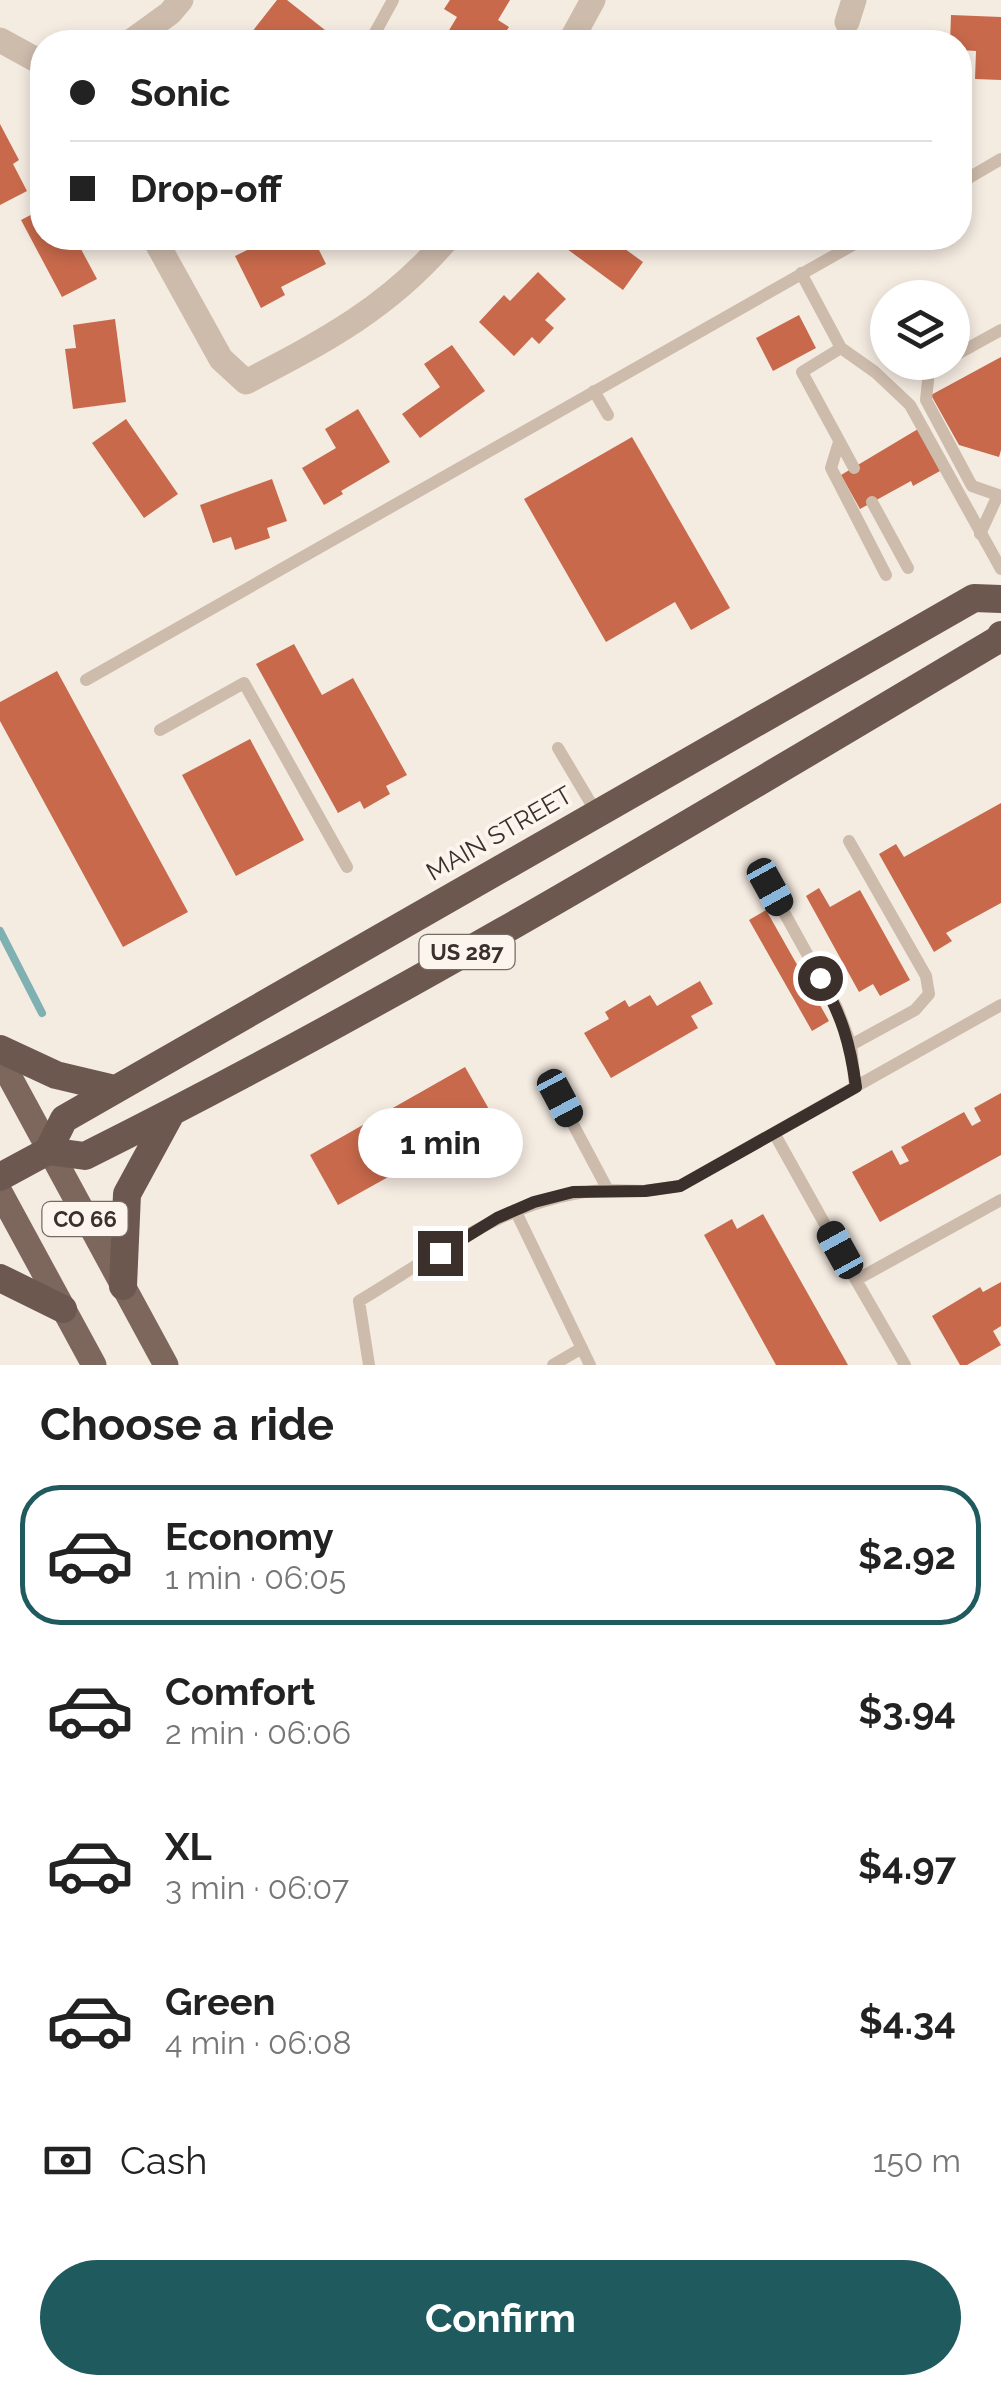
<!DOCTYPE html>
<meta charset="utf-8">
<style>
:root{--surface:#fff;--page:#f6f6f6;--text:#222;--muted:#767676;--line:#e0e0e0;--accent:#1f5a5e}
body{margin:0;font-family:Raleway,sans-serif;background:var(--page);color:var(--text);height:100vh;display:flex;flex-direction:column;font-size:38px;white-space:nowrap}
*{box-sizing:border-box;margin:0}
p{font-size:32px;color:var(--muted)}
.icon{flex:none;width:55px;height:55px;fill:none;stroke:currentColor;stroke-width:2;stroke-linecap:round;stroke-linejoin:round}
.map{position:relative;height:1365px;overflow:hidden}
.sheet{display:flex;flex-direction:column;background:var(--surface);flex:1}
.sheet>*{flex:none}
.hud{position:absolute;left:30px;top:30px;width:942px;height:220px;border-radius:40px;box-shadow:0 5px 15px #0003;display:grid;align-content:center;height:220px;padding:0 40px;background:var(--surface)}
.fabs{position:absolute;left:870px;top:280px;display:grid;gap:20px}
.fabs a{display:grid;place-items:center;width:100px;height:100px;border-radius:50%;background:var(--surface);box-shadow:0 5px 15px #0003;font-size:50px}
.end{position:absolute;width:45px;height:45px;margin:-22px;border:12px solid #3b302b;background:#fff;box-shadow:0 0 0 5px #fff}
.from{border-radius:50%}
.bubble{position:absolute;height:70px;border-radius:35px;background:var(--surface);box-shadow:0 5px 15px #0003;font-size:32px;font-weight:700;line-height:70px;text-align:center}
.car{position:absolute;width:30px;height:60px;margin:-30px -15px;border-radius:12px;box-shadow:0 0 8px 2px #0007;background:linear-gradient(#222 24%,#8ab4d8 0 40%,#222 0 76%,#8ab4d8 0 86%,#222 0)}
.hud b{display:flex;align-items:center;gap:35px;height:95px;font-size:38px}
.hud b+b{border-top:2px solid var(--line)}
.hud i{width:25px;height:25px;background:var(--text)}
ul{padding:0;list-style:none}
li{display:flex;align-items:center;gap:30px;height:140px;margin:0 20px 15px;padding:0 20px;border:5px solid transparent;border-radius:40px}
li div{flex:1}
li b{display:block;font-size:38px}
li em{font-style:normal;font-weight:700}
li.selected{border-color:var(--accent)}
li>.icon{width:90px;height:90px;stroke-width:1.5}
h2{padding:0 40px;font-size:45px;line-height:120px}
.pay{display:flex;align-items:center;gap:25px;height:110px;padding:0 40px;font-size:38px}
.pay p{margin-inline-start:auto}
.primary-button{display:flex;gap:20px;margin-top:auto;padding:20px 40px}
.primary-button a{flex:1;height:115px;border-radius:60px;background:var(--accent);color:#fff;font-size:40px;font-weight:700;line-height:115px;text-align:center}
.map>svg:first-child{display:block}
.lines{fill:none;stroke-linecap:round;stroke-linejoin:round}
.stream{stroke:#7fb0b2;stroke-width:8}
.building{fill:#c8694b}
.service{stroke:#cdbbac;stroke-width:12}
.minor{stroke:#cdbbac;stroke-width:25}
.primary{stroke:#7d675c;stroke-width:25}
.trunk{stroke:#6c584f;stroke-width:28}
.route{stroke:#3b302b;stroke-width:12}
.labels{text-anchor:middle;stroke-width:8;stroke-linejoin:round;paint-order:stroke}
.shield{fill:#fbf5ee;stroke:#756b66;stroke-width:2.5}
.shield-label{font-size:22px;font-weight:bold;fill:#3b302b}
.street-label{font-size:25px;fill:#3b302b;stroke:#fbf5ee}
</style>
<div class="map">
<svg width="1001" height="1365" viewBox="0 0 1001 1365">
<rect width="100%" height="100%" fill="#f4ebe1"/>
<g class="lines">
<path class="stream" d="M 0,931 L 42,1013"/>
</g>
<path class="building" d="M 277,0 L 287,0 L 330,34 L 323,42 L 244,42 Z
M 450,0 L 510,0 L 498,20 L 509,27 L 499,42 L 454,42 L 445,37 L 457,17 L 444,9 Z
M 951,15 L 1001,17 L 1001,80 L 975,79 L 976,51 L 960,50 L 960,42 L 950,42 Z
M 0,124 L 19,160 L 13,164 L 27,191 L 0,205 Z
M 42,209 L 42,238 L 75,238 L 97,279 L 62,297 L 21,220 Z
M 272,238 L 313,238 L 326,264 L 281,287 L 285,295 L 261,308 L 235,256 Z
M 552,238 L 616,238 L 614,241 L 643,262 L 623,290 Z
M 538,272 L 566,299 L 545,320 L 554,328 L 539,344 L 532,337 L 514,356 L 479,322 L 504,295 L 510,301 Z
M 799,315 L 816,348 L 773,371 L 756,338 Z
M 115,319 L 126,402 L 73,409 L 65,349 L 76,348 L 73,325 Z
M 452,345 L 485,391 L 420,438 L 402,414 L 440,387 L 424,364 Z
M 1001,357 L 1001,450 L 999,457 L 959,445 L 931,395 Z
M 358,409 L 390,462 L 341,491 L 343,494 L 324,505 L 302,468 L 336,448 L 325,429 Z
M 126,419 L 178,494 L 144,518 L 92,443 Z
M 918,429 L 940,471 L 913,486 L 911,481 L 860,509 L 841,475 Z
M 632,437 L 730,608 L 691,630 L 675,602 L 606,642 L 524,499 Z
M 272,479 L 287,521 L 267,528 L 270,538 L 235,550 L 231,537 L 213,543 L 200,505 Z
M 294,644 L 322,695 L 353,678 L 407,775 L 386,786 L 390,794 L 364,809 L 360,801 L 338,813 L 256,664 Z
M 57,671 L 188,912 L 123,947 L 0,721 L 0,702 Z
M 250,739 L 304,840 L 236,876 L 182,775 Z
M 1001,803 L 1001,903 L 946,933 L 952,941 L 934,952 L 879,854 L 896,844 L 904,857 Z
M 819,888 L 830,907 L 860,890 L 910,980 L 880,996 L 873,984 L 859,992 L 806,896 Z
M 766,910 L 829,1021 L 812,1031 L 749,920 Z
M 700,981 L 713,1004 L 691,1016 L 698,1028 L 611,1078 L 584,1033 L 609,1019 L 605,1012 L 625,1000 L 629,1007 L 650,995 L 657,1006 Z
M 465,1067 L 494,1118 L 338,1205 L 310,1155 Z
M 1001,1093 L 1001,1155 L 880,1222 L 852,1172 L 892,1150 L 900,1165 L 909,1161 L 901,1147 L 964,1112 L 972,1126 L 981,1121 L 974,1108 Z
M 763,1214 L 848,1365 L 776,1365 L 704,1235 L 732,1219 L 737,1229 Z
M 1001,1282 L 1001,1326 L 993,1331 L 1001,1345 L 967,1365 L 960,1365 L 932,1316 L 980,1287 L 983,1292 Z"/>
<g class="lines">
<path class="service" d="M 370,42 L 393,0
M 960,183 L 1001,159
M 801,273 L 841,348 L 875,372 L 910,405 L 1001,569
M 841,348 L 802,372 L 854,468
M 952,357 L 1001,330
M 944,362 L 929,371 L 926,400 L 972,486 L 998,495 L 980,534
M 594,391 L 608,415
M 839,442 L 831,468 L 886,575
M 872,502 L 908,568
M 86,680 L 865,238
M 160,730 L 244,683 L 347,867
M 558,748 L 596,812
M 849,841 L 926,976 L 929,994 L 915,1010 L 851,1045
M 770,887 L 837,1008 L 851,1045 L 855,1087 L 1001,1005
M 559,1098 L 608,1190 L 645,1191 L 680,1186 L 855,1087
M 774,1133 L 856,1280 L 1001,1200
M 515,1210 L 590,1365
M 856,1280 L 905,1365
M 369,1365 L 359,1301 C 438,1254 513,1194 608,1190
M 553,1365 L 582,1348"/>
<path class="minor" d="M 847,22 L 854,0
M 0,40 L 42,63
M 130,42 L 170,13 L 181,0
M 570,42 L 593,0
M 154,238 L 221,359 L 246,382 C 325,341 390,307 448,238"/>
<path class="primary" d="M 0,1059 L 166,1365
M 0,1192 L 94,1365"/>
<path class="trunk" d="M 0,1049 L 56,1075 L 115,1089
M 48,1151 L 85,1156 C 398,1000 698,818 999,639 L 1001,635
M 0,1177 L 48,1151 L 64,1119 L 974,598 L 1001,599
M 0,1278 L 63,1309
M 123,1286 L 127,1194 L 170,1115"/>
</g>
<g class="lines">
<path class="route" d="M 440,1253 L 497,1218 L 534,1202 L 573,1192 L 645,1191 L 680,1186 L 856,1087 C 850,1043 842,1016 820,978"/>
</g>
<g class="labels">
<g class="shield">
<rect x="419.5" y="935" width="95" height="34" rx="8"/>
<rect x="42.5" y="1202" width="85" height="34" rx="8"/>
</g>
<g class="shield-label">
<text x="467" y="960">US 287</text>
<text x="85" y="1227">CO 66</text>
</g>
<g class="street-label">
<text transform="translate(499 833) rotate(-30)" y="9">MAIN STREET</text>
</g>
</g>
</svg>
<div class="fabs">
<a><svg class="icon" aria-label="layers" viewBox="0 0 24 24"><path d="M12 4l9 5-9 5-9-5zM3 14l9 5 9-5"/></svg></a>
</div>
<i class="end from" style="left:820px;top:978px"></i>
<i class="end" style="left:440px;top:1253px"></i>
<div class="bubble" style="left:358px;top:1108px;width:165px">1 min</div>
<i class="car" style="left:770px;top:887px;rotate:151deg"></i>
<i class="car" style="left:560px;top:1098px;rotate:152deg"></i>
<i class="car" style="left:840px;top:1250px;rotate:331deg"></i>
<div class="hud">
<b><i class="from"></i>Sonic</b>
<b><i></i>Drop-off</b>
</div>
</div>
<section class="sheet">
<h2>Choose a ride</h2>
<ul>
<li class="selected"><svg class="icon" aria-label="car" viewBox="0 0 24 24"><path d="M5 17H2v-5l4-1 3-4h7l3 4 3 1v5h-3M9 17h6M6 11h13"/><circle cx="7" cy="17" r="2"/><circle cx="17" cy="17" r="2"/></svg><div><b>Economy</b><p>1 min · 06:05</p></div><em>$2.92</em></li>
<li><svg class="icon" aria-label="car" viewBox="0 0 24 24"><path d="M5 17H2v-5l4-1 3-4h7l3 4 3 1v5h-3M9 17h6M6 11h13"/><circle cx="7" cy="17" r="2"/><circle cx="17" cy="17" r="2"/></svg><div><b>Comfort</b><p>2 min · 06:06</p></div><em>$3.94</em></li>
<li><svg class="icon" aria-label="car" viewBox="0 0 24 24"><path d="M5 17H2v-5l4-1 3-4h7l3 4 3 1v5h-3M9 17h6M6 11h13"/><circle cx="7" cy="17" r="2"/><circle cx="17" cy="17" r="2"/></svg><div><b>XL</b><p>3 min · 06:07</p></div><em>$4.97</em></li>
<li><svg class="icon" aria-label="car" viewBox="0 0 24 24"><path d="M5 17H2v-5l4-1 3-4h7l3 4 3 1v5h-3M9 17h6M6 11h13"/><circle cx="7" cy="17" r="2"/><circle cx="17" cy="17" r="2"/></svg><div><b>Green</b><p>4 min · 06:08</p></div><em>$4.34</em></li>
</ul>
<div class="pay"><svg class="icon" aria-label="cash" viewBox="0 0 24 24"><path d="M3 7h18v10H3z"/><circle cx="12" cy="12" r="2"/></svg>Cash<p>150 m</p></div>
<div class="primary-button"><a>Confirm</a></div>
</section>
